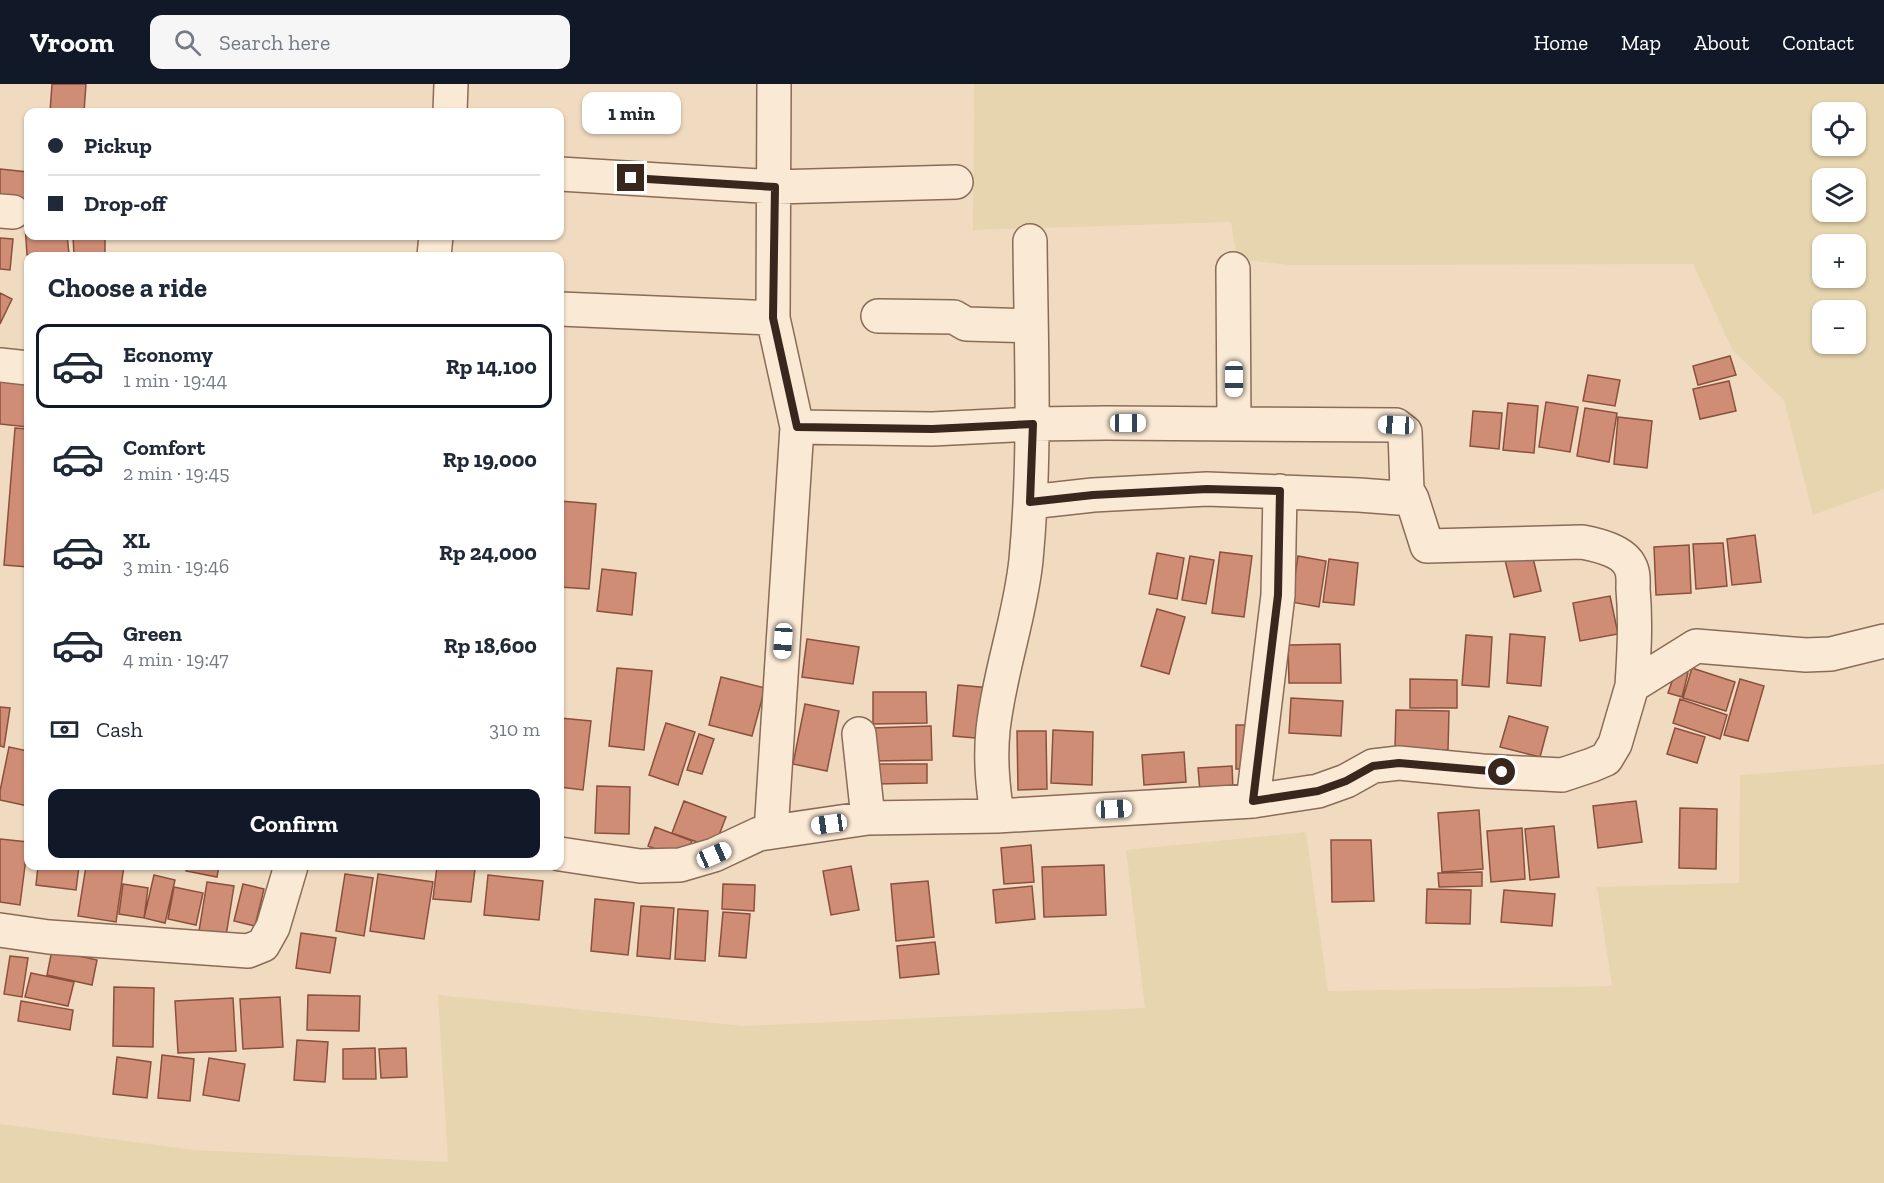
<!DOCTYPE html>
<meta charset="utf-8">
<style>
:root{--surface:#fff;--page:#f6f6f7;--text:#1f2937;--muted:#747a83;--line:#e0e1e3;--accent:#111827}
body{margin:0;font-family:"Zilla Slab",serif;background:var(--page);color:var(--text);height:100vh;display:flex;flex-direction:column;font-size:22px;white-space:nowrap}
*{box-sizing:border-box;margin:0}
p{font-size:20px;color:var(--muted)}
.icon{flex:none;width:33px;height:33px;fill:none;stroke:currentColor;stroke-width:2;stroke-linecap:round;stroke-linejoin:round}
.map{position:relative;flex:1;overflow:hidden}
.side{position:absolute;left:24px;top:168px;width:540px;height:618px;display:flex;flex-direction:column;background:var(--surface);border-radius:12px;box-shadow:0 2px 4px #0004}
.side>*{flex:none}
.guide{position:absolute;left:24px;top:24px;width:540px;height:132px;border-radius:12px;box-shadow:0 2px 4px #0004;display:grid;align-content:center;height:132px;padding:0 24px;background:var(--surface)}
.buttons{position:absolute;left:1812px;top:18px;display:grid;gap:12px}
.buttons a{display:grid;place-items:center;width:54px;height:54px;border-radius:12px;background:var(--surface);box-shadow:0 2px 4px #0004;font-size:30px}
.end{position:absolute;width:27px;height:27px;margin:-14px;border:8px solid #39261d;background:#fff;box-shadow:0 0 0 3px #fff}
.from{border-radius:50%}
.bubble{position:absolute;height:42px;border-radius:12px;background:var(--surface);box-shadow:0 2px 4px #0004;font-size:20px;font-weight:700;line-height:42px;text-align:center}
.car{position:absolute;width:18px;height:36px;margin:-18px -9px;border-radius:8px;box-shadow:0 0 4px 2px #0007;background:linear-gradient(#fff 24%,#345 0 40%,#fff 0 76%,#345 0 86%,#fff 0)}
.guide b{display:flex;align-items:center;gap:21px;height:57px;font-size:22px}
.guide b+b{border-top:2px solid var(--line)}
.guide i{width:15px;height:15px;background:var(--text)}
ul{padding:0;list-style:none}
li{display:flex;align-items:center;gap:18px;height:84px;margin:0 12px 9px;padding:0 12px;border:3px solid transparent;border-radius:12px}
li div{flex:1}
li b{display:block;font-size:22px}
li em{font-style:normal;font-weight:700}
li.current{border-color:var(--accent)}
li>.icon{width:54px;height:54px;stroke-width:1.5}
h2{padding:0 24px;font-size:27px;line-height:72px}
.pay{display:flex;align-items:center;gap:15px;height:66px;padding:0 24px;font-size:22px}
.pay p{margin-inline-start:auto}
.primary-button{display:flex;gap:12px;margin-top:auto;padding:12px 24px}
.primary-button a{flex:1;height:69px;border-radius:12px;background:var(--accent);color:#fff;font-size:24px;font-weight:700;line-height:69px;text-align:center}
header{display:flex;align-items:center;gap:36px;box-sizing:border-box;height:84px;padding:0 30px;background:var(--accent);color:#fff}
header strong{font-size:28px}
nav{display:flex;gap:33px;margin-inline-start:auto;font-size:21px}
.search{width:420px;height:54px;background:var(--page);display:flex;align-items:center;gap:15px;box-sizing:border-box;padding:0 21px;border-radius:12px;color:var(--muted);font-size:22px}
.map>svg:first-child{display:block}
.farmland{fill:#e6d5ae;fill-rule:evenodd}
.building{fill:#d08d75;stroke:#8b503c;stroke-width:1.5}
.lines{fill:none;stroke-linecap:round;stroke-linejoin:round}
.minor-casing{stroke:#8a6b57;stroke-width:36}
.minor{stroke:#fae9d4;stroke-width:33}
.route{stroke:#39261d;stroke-width:8}
</style>
<header>
<strong>Vroom</strong>
<div class="search"><svg class="icon" aria-label="search" viewBox="0 0 24 24"><circle cx="10" cy="10" r="6"/><path d="M15 15l6 6"/></svg>Search here</div>
<nav><a>Home</a><a>Map</a><a>About</a><a>Contact</a></nav>
</header>
<div class="map">
<svg width="1884" height="1099" viewBox="0 0 1884 1099">
<rect width="100%" height="100%" fill="#f0dbc1"/>
<path class="farmland" d="M 974,0 L 1884,0 L 1884,405 L 1813,431 L 1784,316 L 1733,267 L 1693,180 L 1290,181 L 1237,175 L 1231,138 L 973,146 ZM 1822,28 L 1856,28 L 1856,62 L 1822,62 ZM 1822,94 L 1856,94 L 1856,128 L 1822,128 ZM 1822,160 L 1856,160 L 1856,194 L 1822,194 ZM 1822,226 L 1856,226 L 1856,260 L 1822,260 Z
M 1884,680 L 1884,1099 L 0,1099 L 0,1040 L 194,1066 L 448,1078 L 438,911 L 743,942 L 1145,924 L 1126,766 L 1306,748 L 1328,907 L 1612,902 L 1597,803 L 1739,799 L 1740,691 Z"/>
<path class="building" d="M 52,0 L 86,0 L 84,28 L 50,28 Z
M 0,85 L 28,88 L 28,117 L 0,113 Z
M 25,140 L 28,140 L 28,152 L 67,152 L 69,169 L 27,171 Z
M 73,152 L 105,152 L 105,172 L 74,172 Z
M 0,154 L 13,155 L 10,186 L 0,185 Z
M 0,209 L 12,215 L 0,240 Z
M 1730,272 L 1736,291 L 1698,301 L 1693,282 Z
M 0,288 L 28,290 L 28,343 L 0,340 Z
M 1588,291 L 1620,296 L 1615,322 L 1583,317 Z
M 1729,297 L 1736,327 L 1700,335 L 1693,305 Z
M 1546,318 L 1578,323 L 1570,368 L 1539,363 Z
M 1508,319 L 1538,322 L 1534,369 L 1503,366 Z
M 1585,324 L 1617,329 L 1609,378 L 1577,372 Z
M 1473,327 L 1502,329 L 1499,365 L 1470,362 Z
M 1618,333 L 1652,337 L 1647,384 L 1614,380 Z
M 15,344 L 28,345 L 28,483 L 4,481 Z
M 560,417 L 596,420 L 589,505 L 560,503 Z
M 1755,451 L 1761,498 L 1732,501 L 1727,455 Z
M 1723,459 L 1727,502 L 1696,505 L 1693,460 Z
M 1689,461 L 1691,509 L 1656,511 L 1654,463 Z
M 1220,468 L 1252,472 L 1244,533 L 1212,529 Z
M 1157,469 L 1184,474 L 1177,515 L 1149,510 Z
M 1532,470 L 1541,507 L 1514,513 L 1505,476 Z
M 1190,472 L 1214,476 L 1206,520 L 1182,516 Z
M 1298,472 L 1326,477 L 1319,523 L 1291,518 Z
M 1329,475 L 1358,479 L 1354,521 L 1323,518 Z
M 602,485 L 636,489 L 632,531 L 597,527 Z
M 1610,512 L 1618,550 L 1580,557 L 1573,519 Z
M 1157,525 L 1185,533 L 1169,590 L 1141,582 Z
M 1510,550 L 1545,553 L 1541,602 L 1507,599 Z
M 1466,551 L 1492,553 L 1489,603 L 1462,601 Z
M 807,555 L 859,563 L 853,600 L 802,593 Z
M 1340,560 L 1341,599 L 1289,599 L 1288,561 Z
M 617,584 L 652,587 L 644,666 L 609,662 Z
M 1692,584 L 1735,598 L 1726,627 L 1683,614 Z
M 1676,586 L 1688,589 L 1682,613 L 1668,609 Z
M 721,593 L 765,604 L 752,652 L 709,641 Z
M 1410,595 L 1457,596 L 1457,624 L 1410,624 Z
M 1740,595 L 1764,602 L 1748,657 L 1724,651 Z
M 958,601 L 991,604 L 986,655 L 953,652 Z
M 873,608 L 926,608 L 927,639 L 873,640 Z
M 1291,614 L 1343,617 L 1341,652 L 1289,649 Z
M 1680,615 L 1727,631 L 1720,655 L 1673,639 Z
M 805,620 L 839,627 L 827,687 L 793,680 Z
M 0,623 L 10,624 L 4,663 L 0,662 Z
M 1396,626 L 1449,627 L 1448,666 L 1395,665 Z
M 1509,632 L 1548,643 L 1540,673 L 1500,663 Z
M 560,634 L 591,637 L 583,706 L 560,703 Z
M 666,639 L 695,648 L 678,701 L 649,691 Z
M 1236,641 L 1252,641 L 1253,685 L 1236,685 Z
M 931,642 L 932,676 L 874,677 L 873,644 Z
M 1675,644 L 1705,653 L 1697,679 L 1667,670 Z
M 1053,646 L 1093,648 L 1092,701 L 1051,699 Z
M 1017,647 L 1046,647 L 1047,705 L 1018,706 Z
M 699,650 L 714,655 L 702,690 L 687,686 Z
M 9,663 L 28,667 L 28,722 L 0,716 L 0,707 Z
M 1184,668 L 1186,698 L 1144,701 L 1142,671 Z
M 876,680 L 927,680 L 927,699 L 876,700 Z
M 1232,682 L 1233,706 L 1200,708 L 1198,684 Z
M 597,702 L 630,703 L 629,750 L 595,749 Z
M 684,717 L 726,733 L 714,764 L 672,749 Z
M 1636,717 L 1642,758 L 1598,764 L 1593,722 Z
M 1680,724 L 1717,725 L 1716,785 L 1679,784 Z
M 1479,726 L 1483,785 L 1442,788 L 1438,729 Z
M 1554,742 L 1559,793 L 1530,796 L 1525,745 Z
M 655,743 L 692,757 L 684,776 L 648,762 Z
M 1522,744 L 1525,795 L 1491,798 L 1487,747 Z
M 0,755 L 28,758 L 20,821 L 0,818 Z
M 1331,756 L 1371,756 L 1374,817 L 1332,818 Z
M 1031,761 L 1034,798 L 1004,800 L 1001,764 Z
M 1104,781 L 1106,831 L 1044,833 L 1042,783 Z
M 38,782 L 79,782 L 76,806 L 36,801 Z
M 86,782 L 124,782 L 116,838 L 78,832 Z
M 187,782 L 219,782 L 217,793 L 186,787 Z
M 437,782 L 475,785 L 471,818 L 433,815 Z
M 851,782 L 859,826 L 831,831 L 823,787 Z
M 1482,788 L 1482,802 L 1439,803 L 1438,789 Z
M 345,790 L 373,794 L 364,852 L 336,847 Z
M 378,790 L 433,798 L 424,855 L 370,847 Z
M 154,791 L 175,796 L 165,839 L 144,834 Z
M 488,791 L 543,797 L 539,836 L 484,831 Z
M 928,797 L 934,853 L 896,857 L 891,800 Z
M 207,798 L 234,802 L 226,852 L 199,847 Z
M 123,800 L 148,804 L 144,834 L 119,830 Z
M 243,800 L 264,805 L 255,842 L 234,837 Z
M 723,800 L 755,801 L 754,827 L 722,825 Z
M 1032,802 L 1035,835 L 996,839 L 993,806 Z
M 174,803 L 203,809 L 196,841 L 168,835 Z
M 1427,805 L 1471,806 L 1470,840 L 1426,839 Z
M 1504,806 L 1555,810 L 1552,842 L 1501,838 Z
M 595,815 L 634,819 L 628,871 L 591,867 Z
M 641,822 L 674,824 L 670,875 L 637,872 Z
M 678,825 L 708,827 L 705,877 L 675,875 Z
M 723,828 L 750,830 L 746,874 L 719,872 Z
M 301,849 L 336,854 L 330,889 L 296,884 Z
M 935,858 L 939,890 L 900,894 L 897,862 Z
M 52,866 L 97,876 L 92,901 L 47,891 Z
M 10,872 L 28,874 L 22,913 L 4,910 Z
M 31,889 L 74,898 L 68,922 L 25,913 Z
M 114,903 L 154,904 L 153,963 L 113,962 Z
M 308,911 L 360,912 L 359,947 L 307,946 Z
M 280,913 L 283,963 L 243,965 L 240,915 Z
M 233,914 L 236,967 L 178,969 L 175,917 Z
M 21,917 L 73,926 L 70,946 L 18,937 Z
M 297,956 L 328,958 L 325,998 L 294,996 Z
M 375,964 L 376,995 L 343,995 L 343,965 Z
M 406,964 L 407,993 L 381,994 L 379,965 Z
M 162,971 L 194,975 L 190,1017 L 158,1014 Z
M 117,973 L 151,978 L 147,1014 L 113,1010 Z
M 209,974 L 245,980 L 239,1017 L 203,1011 Z"/>
<g class="lines">
<defs>
<path id="minor" d="M 774,0 L 773,234 L 797,343 L 932,345 L 1033,340 L 1107,339 L 1396,341 L 1405,348 L 1407,406 L 1412,415 L 1427,462 L 1582,458 C 1598,461 1623,467 1630,482 C 1634,489 1633,498 1633,505 C 1636,538 1634,570 1632,602
M 450,28 L 451,0
M 560,90 L 775,103 L 956,98
M 0,127 L 13,128
M 434,172 L 436,152
M 1233,185 L 1234,340
M 560,225 L 773,234
M 878,232 L 954,233 L 966,240 L 1031,242
M 0,281 L 28,284
M 1030,418 L 1093,411 L 1207,405 L 1359,411 L 1412,415
M 859,650 L 868,734
M 1253,717 L 1278,511 L 1280,407
M 997,732 C 993,703 990,676 993,646 C 999,589 1020,534 1026,476 C 1036,370 1031,264 1030,157
M 771,748 L 797,343
M 560,770 L 640,782 L 680,781 L 714,771 L 759,750 L 868,734 L 997,732 L 1253,717 L 1318,707 L 1346,697 L 1373,682 L 1399,679 L 1482,687 L 1562,691 L 1592,681 L 1606,675 L 1615,660 L 1632,602 L 1696,562 L 1806,571 L 1831,570 L 1884,557
M 0,846 L 49,853 L 248,867 L 263,861 L 273,843 L 291,782"/>
</defs>
<use href="#minor" class="minor-casing"/>
<use href="#minor" class="minor"/>
</g>
<g class="lines">
<path class="route" d="M 631,94 L 775,103 L 773,234 L 797,343 L 932,345 L 1033,340 L 1030,418 L 1093,411 L 1207,405 L 1280,407 L 1278,511 L 1253,717 L 1318,707 L 1346,697 L 1373,682 L 1399,679 L 1502,688"/>
</g>
</svg>
<div class="buttons">
<a><svg class="icon" aria-label="locate" viewBox="0 0 24 24"><circle cx="12" cy="12" r="6"/><path d="M12 2v4M12 18v4M2 12h4M18 12h4"/></svg></a>
<a><svg class="icon" aria-label="layers" viewBox="0 0 24 24"><path d="M12 4l9 5-9 5-9-5zM3 14l9 5 9-5"/></svg></a>
<a>+</a>
<a>−</a>
</div>
<i class="end from" style="left:1502px;top:688px"></i>
<i class="end" style="left:631px;top:94px"></i>
<div class="bubble" style="left:582px;top:8px;width:99px">1 min</div>
<i class="car" style="left:1234px;top:295px;rotate:180deg"></i>
<i class="car" style="left:1128px;top:339px;rotate:90deg"></i>
<i class="car" style="left:1396px;top:341px;rotate:273deg"></i>
<i class="car" style="left:783px;top:557px;rotate:184deg"></i>
<i class="car" style="left:1114px;top:725px;rotate:87deg"></i>
<i class="car" style="left:829px;top:740px;rotate:262deg"></i>
<i class="car" style="left:714px;top:771px;rotate:66deg"></i>
<div class="guide">
<b><i class="from"></i>Pickup</b>
<b><i></i>Drop-off</b>
</div>
<section class="side">
<h2>Choose a ride</h2>
<ul>
<li class="current"><svg class="icon" aria-label="car" viewBox="0 0 24 24"><path d="M5 17H2v-5l4-1 3-4h7l3 4 3 1v5h-3M9 17h6M6 11h13"/><circle cx="7" cy="17" r="2"/><circle cx="17" cy="17" r="2"/></svg><div><b>Economy</b><p>1 min · 19:44</p></div><em>Rp 14,100</em></li>
<li><svg class="icon" aria-label="car" viewBox="0 0 24 24"><path d="M5 17H2v-5l4-1 3-4h7l3 4 3 1v5h-3M9 17h6M6 11h13"/><circle cx="7" cy="17" r="2"/><circle cx="17" cy="17" r="2"/></svg><div><b>Comfort</b><p>2 min · 19:45</p></div><em>Rp 19,000</em></li>
<li><svg class="icon" aria-label="car" viewBox="0 0 24 24"><path d="M5 17H2v-5l4-1 3-4h7l3 4 3 1v5h-3M9 17h6M6 11h13"/><circle cx="7" cy="17" r="2"/><circle cx="17" cy="17" r="2"/></svg><div><b>XL</b><p>3 min · 19:46</p></div><em>Rp 24,000</em></li>
<li><svg class="icon" aria-label="car" viewBox="0 0 24 24"><path d="M5 17H2v-5l4-1 3-4h7l3 4 3 1v5h-3M9 17h6M6 11h13"/><circle cx="7" cy="17" r="2"/><circle cx="17" cy="17" r="2"/></svg><div><b>Green</b><p>4 min · 19:47</p></div><em>Rp 18,600</em></li>
</ul>
<div class="pay"><svg class="icon" aria-label="cash" viewBox="0 0 24 24"><path d="M3 7h18v10H3z"/><circle cx="12" cy="12" r="2"/></svg>Cash<p>310 m</p></div>
<div class="primary-button"><a>Confirm</a></div>
</section>
</div>
